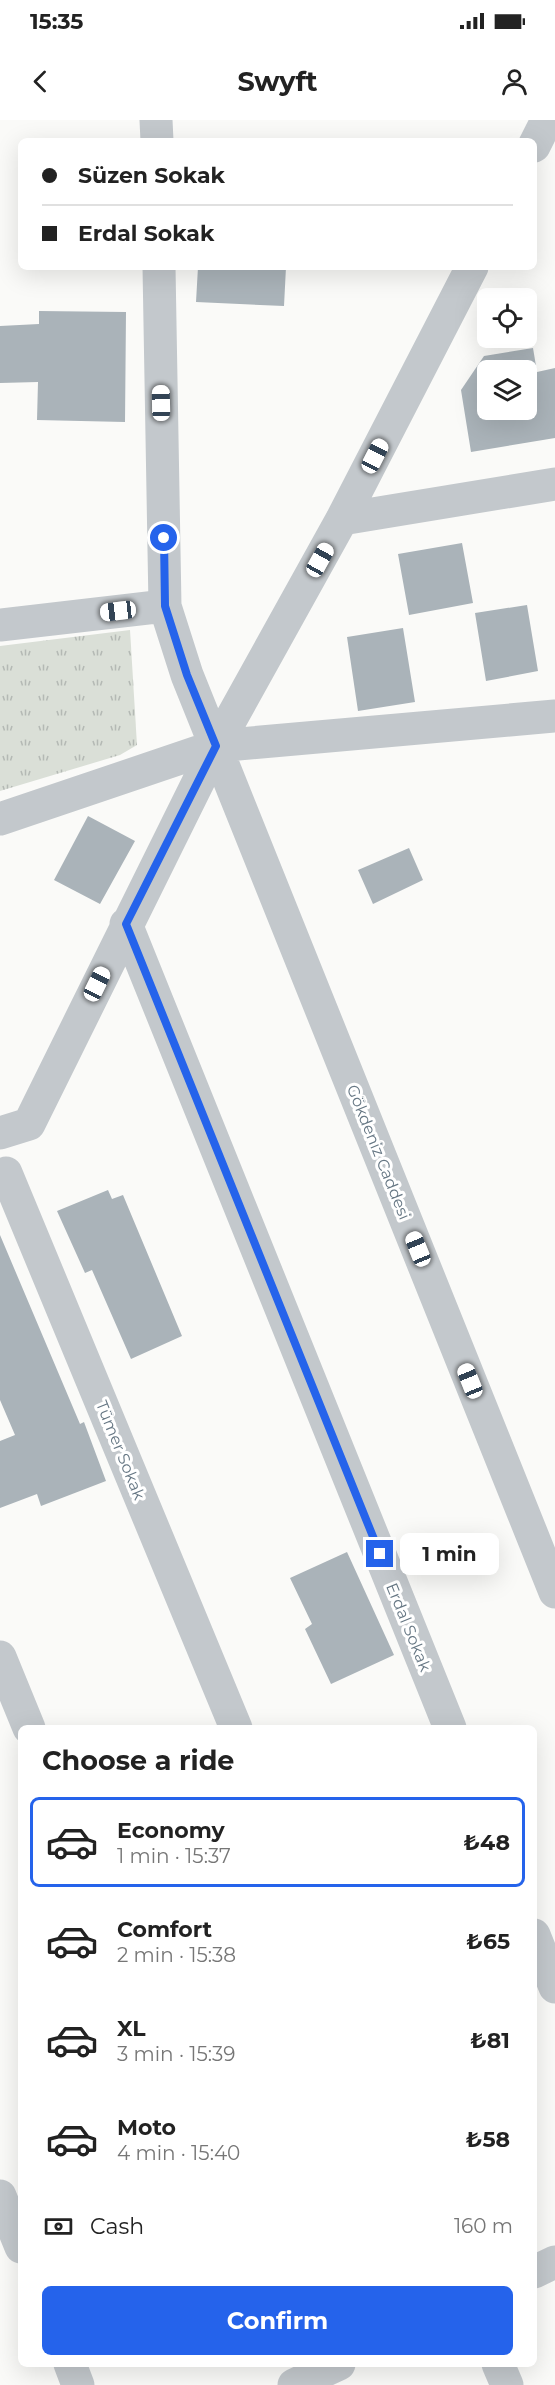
<!DOCTYPE html>
<meta charset="utf-8">
<style>
:root{--surface:#fff;--page:#f6f6f6;--text:#222;--muted:#767676;--line:#e0e0e0;--accent:#2563eb}
body{margin:0;font-family:Montserrat,sans-serif;background:var(--page);color:var(--text);height:100vh;display:flex;flex-direction:column;font-size:22px;white-space:nowrap}
*{box-sizing:border-box;margin:0}
p{font-size:20px;color:var(--muted)}
.icon{flex:none;width:33px;height:33px;fill:none;stroke:currentColor;stroke-width:2;stroke-linecap:round;stroke-linejoin:round}
.map{position:relative;flex:1;overflow:hidden}
.details{position:absolute;left:18px;top:1605px;width:519px;height:642px;display:flex;flex-direction:column;background:var(--surface);border-radius:9px;box-shadow:0 6px 24px #0002}
.details>*{flex:none}
.top-card{position:absolute;left:18px;top:18px;width:519px;height:132px;border-radius:9px;box-shadow:0 6px 24px #0002;display:grid;align-content:center;height:132px;padding:0 24px;background:var(--surface)}
.controls{position:absolute;left:477px;top:168px;display:grid;gap:12px}
.controls a{display:grid;place-items:center;width:60px;height:60px;border-radius:9px;background:var(--surface);box-shadow:0 6px 24px #0002;font-size:30px}
.end{position:absolute;width:27px;height:27px;margin:-14px;border:8px solid #2563eb;background:#fff;box-shadow:0 0 0 3px #fff}
.from{border-radius:50%}
.bubble{position:absolute;height:42px;border-radius:9px;background:var(--surface);box-shadow:0 6px 24px #0002;font-size:20px;font-weight:700;line-height:42px;text-align:center}
.car{position:absolute;width:18px;height:36px;margin:-18px -9px;border-radius:8px;box-shadow:0 0 4px 2px #0007;background:linear-gradient(#fff 24%,#345 0 40%,#fff 0 76%,#345 0 86%,#fff 0)}
.top-card b{display:flex;align-items:center;gap:21px;height:57px;font-size:22px}
.top-card b+b{border-top:2px solid var(--line)}
.top-card i{width:15px;height:15px;background:var(--text)}
ul{padding:0;list-style:none}
li{display:flex;align-items:center;gap:18px;height:90px;margin:0 12px 9px;padding:0 12px;border:3px solid transparent;border-radius:9px}
li div{flex:1}
li b{display:block;font-size:22px}
li em{font-style:normal;font-weight:700}
li.current{border-color:var(--accent)}
li>.icon{width:54px;height:54px;stroke-width:1.5}
h2{padding:0 24px;font-size:27px;line-height:72px}
.pay{display:flex;align-items:center;gap:15px;height:66px;padding:0 24px;font-size:22px}
.pay p{margin-inline-start:auto}
.primary-button{display:flex;gap:12px;margin-top:auto;padding:12px 24px}
.primary-button a{flex:1;height:69px;border-radius:9px;background:var(--accent);color:#fff;font-size:24px;font-weight:700;line-height:69px;text-align:center}
.status{display:flex;justify-content:space-between;align-items:center;height:42px;padding:0 30px;background:var(--surface);direction:ltr}
.status svg{height:16px;fill:currentColor}
header{display:flex;justify-content:space-between;align-items:center;height:78px;padding:0 24px;background:var(--surface);font-size:27px;font-weight:700}
.map>svg:first-child{display:block}
.park{fill:url(#park-tufts)}
.building{fill:#aab3b9;fill-rule:evenodd}
.lines{fill:none;stroke-linecap:round;stroke-linejoin:round}
.minor{stroke:#c3c8cc;stroke-width:33}
.route{stroke:#2563eb;stroke-width:8}
.labels{text-anchor:middle;stroke-width:6;stroke-linejoin:round;paint-order:stroke}
.street-label{font-size:16px;fill:#657683;stroke:#fff}
</style>
<div class="status"><b>15:35</b><svg viewBox="0 0 49 12"><path d="M0 12V9h3v3zM5 12V6h3v6zM10 12V3h3v9zM15 12V0h3v12zM26 1h20v11H26zM47 4h2v5h-2z"/></svg></div>
<header><svg class="icon" aria-label="back" viewBox="0 0 24 24"><path d="M15 5l-7 7 7 7"/></svg>Swyft<svg class="icon" aria-label="person" viewBox="0 0 24 24"><circle cx="12" cy="8" r="4"/><path d="M4 21q1-7 8-7t8 7"/></svg></header>
<div class="map">
<svg width="555" height="2265" viewBox="0 0 555 2265">
<defs>
<pattern id="park-tufts" width="24" height="20" patternUnits="userSpaceOnUse" patternTransform="scale(1.5)"><rect width="24" height="20" fill="#dadfd7"/><path d="M3 7l-1-3M5 7V3M7 7l1-3M15 17l-1-3M17 17v-4M19 17l1-3" fill="none" stroke="#b4b9b4"/></pattern>
</defs>
<rect width="100%" height="100%" fill="#fafaf8"/>
<path class="park" d="M 130,510 L 137,625 L 120,635 L 0,671 L 0,526 Z"/>
<path class="building" d="M 198,147 L 286,147 L 284,186 L 196,182 Z
M 39,191 L 126,192 L 125,302 L 37,300 L 38,262 L 0,263 L 0,206 L 39,204 Z
M 533,228 L 537,252 L 555,248 L 555,318 L 471,332 L 461,270 L 484,236 ZM 488,250 L 526,250 L 526,290 L 488,290 Z
M 462,423 L 473,483 L 409,495 L 398,434 Z
M 527,485 L 538,551 L 486,561 L 475,493 Z
M 403,508 L 415,582 L 358,591 L 347,517 Z
M 88,696 L 135,721 L 100,784 L 54,760 Z
M 409,728 L 423,760 L 373,784 L 358,750 Z
M 108,1070 L 112,1079 L 123,1075 L 182,1216 L 131,1239 L 92,1150 L 85,1153 L 57,1091 Z
M 0,1115 L 80,1304 L 84,1302 L 106,1361 L 41,1386 L 37,1374 L 0,1388 L 0,1321 L 15,1315 L 0,1280 Z
M 347,1432 L 394,1535 L 331,1564 L 305,1509 L 312,1504 L 290,1458 Z"/>
<g class="lines">
<path class="minor" d="M 156,0 L 157,21
M 534,26 L 547,0
M 159,147 L 165,486 L 187,555 L 555,1472
M 342,399 L 555,364
M 0,505 L 165,486
M 0,699 L 216,626 L 555,596
M 126,804 L 450,1608
M 0,1013 L 29,1004 L 216,626 L 342,399 L 472,147
M 6,1053 L 236,1608
M 0,1537 L 29,1608
M 534,1815 L 555,1867
M 0,2076 L 21,2127
M 534,2152 L 555,2142
M 70,2244 L 78,2265
M 498,2244 L 507,2265
M 294,2265 L 339,2244"/>
</g>
<g class="lines">
<path class="route" d="M 164,418 L 165,486 L 187,555 L 216,626 L 126,804 L 380,1434"/>
</g>
<g class="labels">
<g class="street-label">
<text transform="translate(379 1032) rotate(68)" y="6">Gökdeniz Caddesi</text>
<text transform="translate(121 1330) rotate(68)" y="6">Tümer Sokak</text>
<text transform="translate(409 1507) rotate(68)" y="6">Erdal Sokak</text>
</g>
</g>
</svg>
<div class="controls">
<a><svg class="icon" aria-label="locate" viewBox="0 0 24 24"><circle cx="12" cy="12" r="6"/><path d="M12 2v4M12 18v4M2 12h4M18 12h4"/></svg></a>
<a><svg class="icon" aria-label="layers" viewBox="0 0 24 24"><path d="M12 4l9 5-9 5-9-5zM3 14l9 5 9-5"/></svg></a>
</div>
<i class="end from" style="left:164px;top:418px"></i>
<i class="end" style="left:380px;top:1434px"></i>
<div class="bubble" style="left:400px;top:1413px;width:99px">1 min</div>
<i class="car" style="left:161px;top:283px;rotate:359deg"></i>
<i class="car" style="left:375px;top:336px;rotate:27deg"></i>
<i class="car" style="left:320px;top:440px;rotate:29deg"></i>
<i class="car" style="left:118px;top:491px;rotate:263deg"></i>
<i class="car" style="left:97px;top:864px;rotate:26deg"></i>
<i class="car" style="left:418px;top:1129px;rotate:338deg"></i>
<i class="car" style="left:470px;top:1261px;rotate:338deg"></i>
<div class="top-card">
<b><i class="from"></i>Süzen Sokak</b>
<b><i></i>Erdal Sokak</b>
</div>
<section class="details">
<h2>Choose a ride</h2>
<ul>
<li class="current"><svg class="icon" aria-label="car" viewBox="0 0 24 24"><path d="M5 17H2v-5l4-1 3-4h7l3 4 3 1v5h-3M9 17h6M6 11h13"/><circle cx="7" cy="17" r="2"/><circle cx="17" cy="17" r="2"/></svg><div><b>Economy</b><p>1 min · 15:37</p></div><em>₺48</em></li>
<li><svg class="icon" aria-label="car" viewBox="0 0 24 24"><path d="M5 17H2v-5l4-1 3-4h7l3 4 3 1v5h-3M9 17h6M6 11h13"/><circle cx="7" cy="17" r="2"/><circle cx="17" cy="17" r="2"/></svg><div><b>Comfort</b><p>2 min · 15:38</p></div><em>₺65</em></li>
<li><svg class="icon" aria-label="car" viewBox="0 0 24 24"><path d="M5 17H2v-5l4-1 3-4h7l3 4 3 1v5h-3M9 17h6M6 11h13"/><circle cx="7" cy="17" r="2"/><circle cx="17" cy="17" r="2"/></svg><div><b>XL</b><p>3 min · 15:39</p></div><em>₺81</em></li>
<li><svg class="icon" aria-label="car" viewBox="0 0 24 24"><path d="M5 17H2v-5l4-1 3-4h7l3 4 3 1v5h-3M9 17h6M6 11h13"/><circle cx="7" cy="17" r="2"/><circle cx="17" cy="17" r="2"/></svg><div><b>Moto</b><p>4 min · 15:40</p></div><em>₺58</em></li>
</ul>
<div class="pay"><svg class="icon" aria-label="cash" viewBox="0 0 24 24"><path d="M3 7h18v10H3z"/><circle cx="12" cy="12" r="2"/></svg>Cash<p>160 m</p></div>
<div class="primary-button"><a>Confirm</a></div>
</section>
</div>
